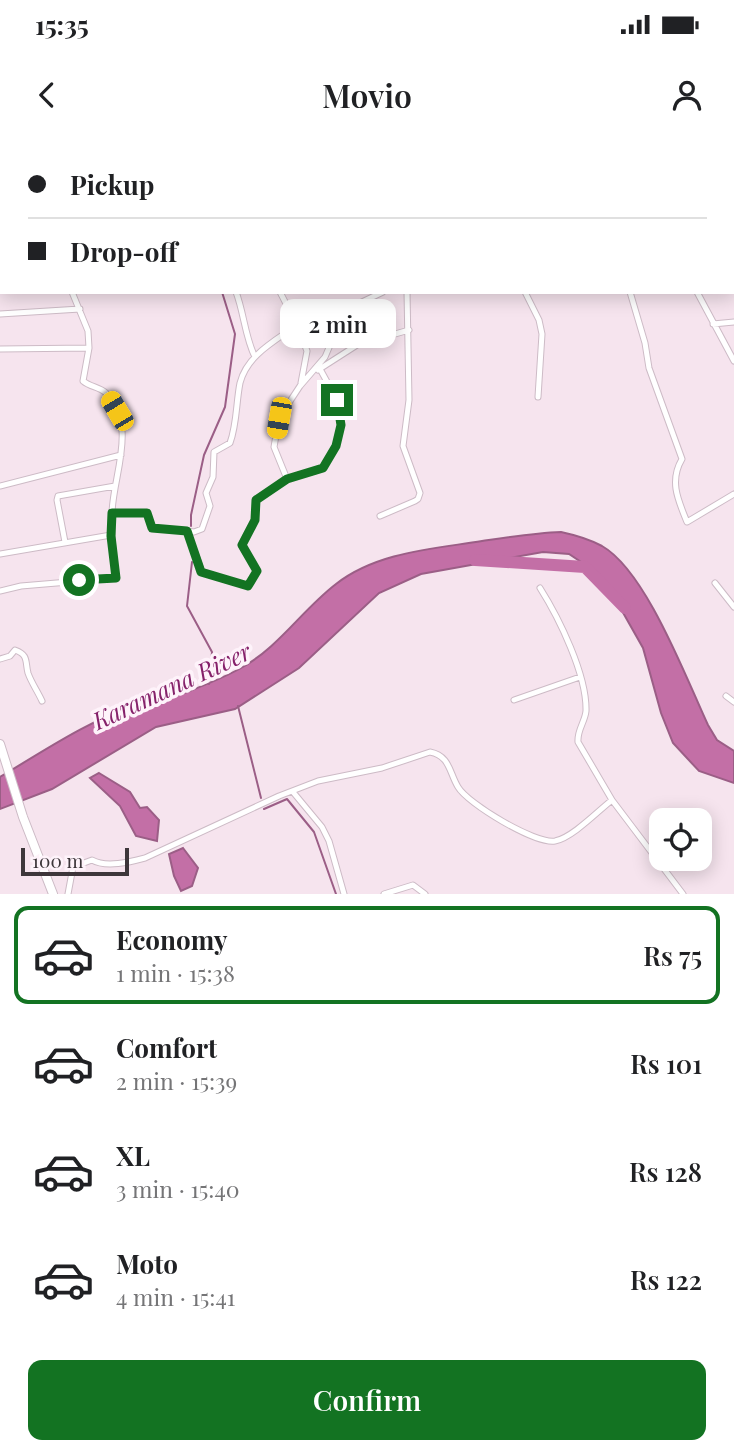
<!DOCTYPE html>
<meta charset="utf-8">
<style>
:root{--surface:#fff;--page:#f6f6f6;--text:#202124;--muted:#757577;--line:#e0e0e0;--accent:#137322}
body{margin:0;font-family:"Playfair Display",serif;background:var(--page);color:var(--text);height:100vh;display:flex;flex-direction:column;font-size:26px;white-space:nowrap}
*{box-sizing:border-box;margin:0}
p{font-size:23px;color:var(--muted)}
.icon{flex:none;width:38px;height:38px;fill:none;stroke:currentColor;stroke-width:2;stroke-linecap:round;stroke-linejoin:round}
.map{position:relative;height:754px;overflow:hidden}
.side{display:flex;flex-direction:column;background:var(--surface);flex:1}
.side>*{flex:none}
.hud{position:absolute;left:0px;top:0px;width:735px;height:154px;box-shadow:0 4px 18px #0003;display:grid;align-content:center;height:154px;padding:0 28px;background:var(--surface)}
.controls{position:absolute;left:649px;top:668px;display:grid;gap:14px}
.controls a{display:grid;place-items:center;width:63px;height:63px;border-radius:14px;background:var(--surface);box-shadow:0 4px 18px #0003;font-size:35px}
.scale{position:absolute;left:21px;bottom:18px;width:108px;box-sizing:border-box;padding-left:7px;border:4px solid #3d363a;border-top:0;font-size:19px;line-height:24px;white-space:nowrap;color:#3d363a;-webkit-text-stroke:5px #fef3fa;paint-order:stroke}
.end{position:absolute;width:32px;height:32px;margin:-16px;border:9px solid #137322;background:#fff;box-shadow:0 0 0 4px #fff}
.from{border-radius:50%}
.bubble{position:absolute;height:49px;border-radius:14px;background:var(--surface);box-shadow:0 4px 18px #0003;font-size:23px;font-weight:600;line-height:49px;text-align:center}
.car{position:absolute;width:21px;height:42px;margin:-21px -10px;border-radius:9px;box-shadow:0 0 5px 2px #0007;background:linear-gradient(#f5c518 24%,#345 0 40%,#f5c518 0 76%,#345 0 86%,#f5c518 0)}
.hud b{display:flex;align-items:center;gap:24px;height:66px;font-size:26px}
.hud b+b{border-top:2px solid var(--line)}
.hud i{width:18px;height:18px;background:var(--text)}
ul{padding:12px 0 0;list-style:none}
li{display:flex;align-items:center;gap:21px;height:98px;margin:0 14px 10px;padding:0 14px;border:4px solid transparent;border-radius:14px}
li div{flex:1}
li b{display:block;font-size:26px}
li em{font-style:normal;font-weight:600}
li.active{border-color:var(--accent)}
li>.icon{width:63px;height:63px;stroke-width:1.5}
.action{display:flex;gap:14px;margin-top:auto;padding:14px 28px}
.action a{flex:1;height:80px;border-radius:14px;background:var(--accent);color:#fff;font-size:28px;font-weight:600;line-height:80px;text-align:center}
.status{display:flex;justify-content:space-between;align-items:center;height:49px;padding:0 35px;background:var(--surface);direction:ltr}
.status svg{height:19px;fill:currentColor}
header{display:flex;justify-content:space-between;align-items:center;height:91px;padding:0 28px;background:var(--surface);font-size:32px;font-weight:600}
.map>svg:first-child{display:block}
.water{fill:#c36fa6;stroke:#9b5e86;stroke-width:2}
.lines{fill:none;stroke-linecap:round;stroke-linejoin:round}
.stream{stroke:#9b5e86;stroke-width:2}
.river{stroke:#c36fa6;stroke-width:12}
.street-casing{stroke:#cdbbc6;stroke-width:7}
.secondary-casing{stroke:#cdbbc6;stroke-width:10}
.street{stroke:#fff;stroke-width:5}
.secondary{stroke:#fff;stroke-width:8}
.route{stroke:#137322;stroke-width:9}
.labels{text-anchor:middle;stroke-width:7;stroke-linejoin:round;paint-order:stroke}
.water-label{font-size:24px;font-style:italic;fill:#85216a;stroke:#fef3fa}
</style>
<div class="status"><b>15:35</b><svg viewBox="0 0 49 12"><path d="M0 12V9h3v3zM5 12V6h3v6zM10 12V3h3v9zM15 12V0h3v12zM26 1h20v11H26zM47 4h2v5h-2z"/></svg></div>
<header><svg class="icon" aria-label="back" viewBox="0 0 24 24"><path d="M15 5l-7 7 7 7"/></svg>Movio<svg class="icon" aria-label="person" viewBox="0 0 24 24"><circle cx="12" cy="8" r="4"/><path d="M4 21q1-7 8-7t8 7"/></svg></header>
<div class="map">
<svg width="734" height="754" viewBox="0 0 734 754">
<rect width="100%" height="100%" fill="#f6e4ee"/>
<path class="water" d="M 561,392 C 575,395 589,399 602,406 C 646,431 686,538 708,585 L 717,600 L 734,611 L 734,643 L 699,631 L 673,603 L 661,573 L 643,508 L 617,462 L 596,432 L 569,414 L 543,412 L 421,434 L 379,453 L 299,528 L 235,569 L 156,587 L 52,649 L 0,669 L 0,637 C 45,610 91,579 141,563 C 156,558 172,557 187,552 C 205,545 225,537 241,528 C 279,507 302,470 336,444 C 377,412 433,409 482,401 C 509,397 534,393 561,392 Z
M 99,633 L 130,652 L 140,668 L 147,667 L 159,680 L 157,701 L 136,696 L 120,666 L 90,638 Z
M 183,708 L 198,728 L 192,746 L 181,751 L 174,736 L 169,714 Z"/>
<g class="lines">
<path class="stream" d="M 233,2 L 235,0
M 191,386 L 191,375 L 204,315 L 225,267 L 235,194 L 222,152
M 192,422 L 187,466 L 212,512 L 209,544
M 238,566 L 261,658
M 264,669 L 287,659 L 314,692 L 336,754"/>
<path class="river" d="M 475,420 L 585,427 L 625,468"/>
<defs>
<path id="street" d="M 161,0 L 166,2
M 448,0 L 449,2
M 554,0 L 558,2
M 647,0 L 648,2
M 72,2 L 73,0
M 127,2 L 129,0
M 245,2 L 248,0
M 599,2 L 599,0
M 0,68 L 2,69
M 236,152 C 244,173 245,197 255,217
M 280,152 L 297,185 L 307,211 L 301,243
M 525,152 L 539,180 L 542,194 L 538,257
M 630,152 L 645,203 L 649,228 L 682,319 C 669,341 678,360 687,382 L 734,354
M 697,152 L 734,221
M 0,174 L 80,169
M 713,184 L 734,182
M 0,209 L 89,208
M 318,230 L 357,205 L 409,190
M 287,339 L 323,328 L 336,306 L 341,285 L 337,260 L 320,229
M 0,346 L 121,315
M 112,373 L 147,373 L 152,388 L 187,391 L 202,432 L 248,446 L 257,431 L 241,405 L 255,379 L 256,360 L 287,339 L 274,307 L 279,278 L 300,246 L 325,217 L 345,170 L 383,152
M 380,376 L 415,361 L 418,359 L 420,353 L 403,306 L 409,260 L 407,152
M 187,391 L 194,392 L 202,389 L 210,366 L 206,353 L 213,337 L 214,312 L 230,303 C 237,284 236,263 240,243 C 247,215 275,201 297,185
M 65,402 L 57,360 L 58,356 L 115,346
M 0,414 L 111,395
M 715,443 L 734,467
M 540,448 C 559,478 587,535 586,571 C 585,582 577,590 578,602 L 612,660 L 683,754
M 0,451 L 21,446 L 116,438 C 113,416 111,395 112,373 C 113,335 138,286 106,253 C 100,247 90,247 83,241 L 89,208 L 88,191 L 72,152
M 0,519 L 10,516 L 15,510 C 29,515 25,522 28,533 C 31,542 38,552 42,561
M 726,556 L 734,562
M 514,560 L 580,537
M 293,652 L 322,687 L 329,701 L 344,754
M 68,754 L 73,727 L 92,720 C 106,728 130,722 145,718 L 279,656 L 318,641 L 382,628 L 430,612 C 450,616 449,632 458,647 C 468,664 535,704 555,701 C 572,698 598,671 612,660
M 384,754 L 413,745 L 425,754"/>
<path id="secondary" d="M 0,604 L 23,677 L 53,754"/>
</defs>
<use href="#street" class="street-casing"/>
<use href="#secondary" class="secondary-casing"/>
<use href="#street" class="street"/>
<use href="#secondary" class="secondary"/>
</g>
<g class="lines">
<path class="route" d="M 79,440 L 116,438 L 111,396 L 112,373 L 147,373 L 152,388 L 187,391 L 201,432 L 248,446 L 257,431 L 242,405 L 255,380 L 256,360 L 287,339 L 323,328 L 336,306 L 341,285 L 337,260"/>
</g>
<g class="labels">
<g class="water-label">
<text transform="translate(172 547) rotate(-25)" y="8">Karamana River</text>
</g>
</g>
</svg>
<div class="controls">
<a><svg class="icon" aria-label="locate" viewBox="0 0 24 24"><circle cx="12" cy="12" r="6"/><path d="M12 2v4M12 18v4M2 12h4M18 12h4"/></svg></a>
</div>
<div class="scale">100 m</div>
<i class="end from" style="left:79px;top:440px"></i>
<i class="end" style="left:337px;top:260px"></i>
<div class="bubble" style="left:280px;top:159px;width:116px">2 min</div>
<i class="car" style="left:117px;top:271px;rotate:329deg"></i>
<i class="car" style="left:279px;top:278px;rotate:190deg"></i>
<div class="hud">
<b><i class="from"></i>Pickup</b>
<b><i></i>Drop-off</b>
</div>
</div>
<section class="side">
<ul>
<li class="active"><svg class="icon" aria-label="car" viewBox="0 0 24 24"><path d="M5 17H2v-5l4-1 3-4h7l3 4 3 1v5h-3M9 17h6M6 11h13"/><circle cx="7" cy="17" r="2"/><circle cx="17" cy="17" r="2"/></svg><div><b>Economy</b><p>1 min · 15:38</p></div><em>Rs 75</em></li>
<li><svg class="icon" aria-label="car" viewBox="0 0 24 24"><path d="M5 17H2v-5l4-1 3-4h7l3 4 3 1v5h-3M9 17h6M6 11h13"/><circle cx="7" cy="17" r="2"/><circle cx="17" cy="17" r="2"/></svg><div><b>Comfort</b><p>2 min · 15:39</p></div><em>Rs 101</em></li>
<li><svg class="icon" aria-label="car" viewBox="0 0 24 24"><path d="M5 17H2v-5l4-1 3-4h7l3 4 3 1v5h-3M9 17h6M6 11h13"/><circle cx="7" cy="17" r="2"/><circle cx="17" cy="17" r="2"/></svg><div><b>XL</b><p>3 min · 15:40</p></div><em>Rs 128</em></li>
<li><svg class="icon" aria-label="car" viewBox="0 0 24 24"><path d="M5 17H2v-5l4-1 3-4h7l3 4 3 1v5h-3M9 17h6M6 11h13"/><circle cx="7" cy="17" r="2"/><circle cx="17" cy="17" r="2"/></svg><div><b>Moto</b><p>4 min · 15:41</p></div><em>Rs 122</em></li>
</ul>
<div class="action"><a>Confirm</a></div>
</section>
